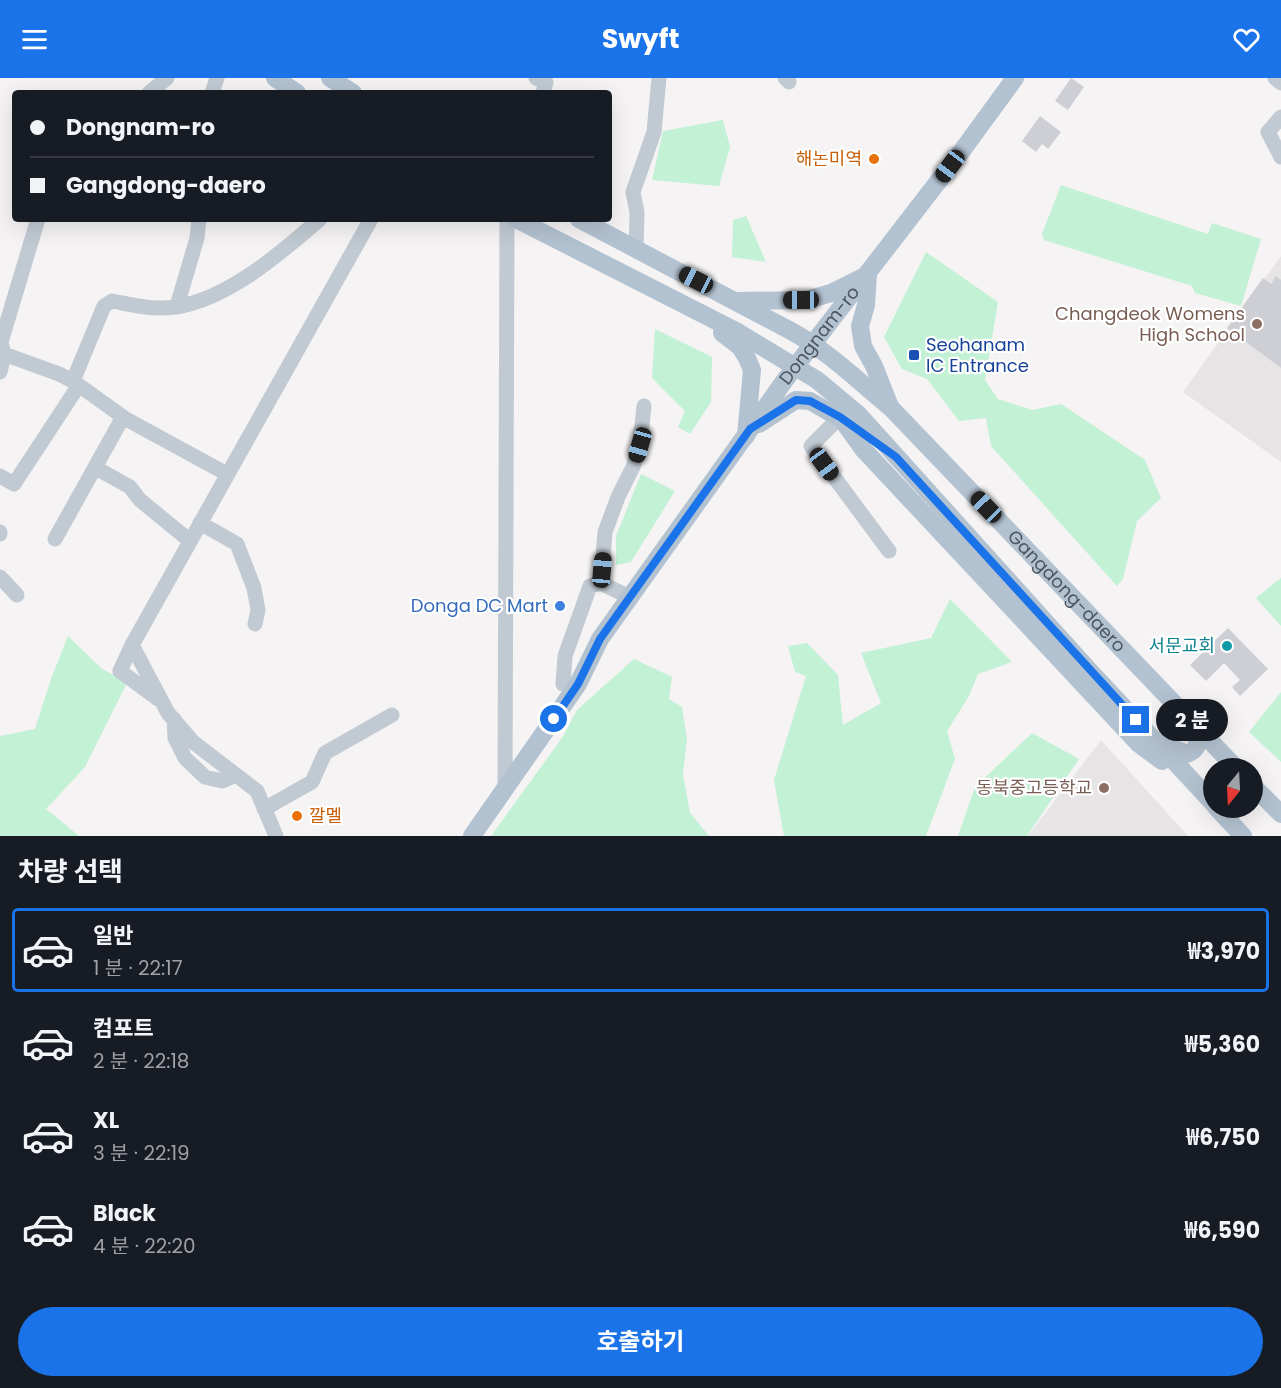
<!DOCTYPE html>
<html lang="ko">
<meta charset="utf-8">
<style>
:root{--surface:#171b24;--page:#20242c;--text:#f1f3f6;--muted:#9ea1a6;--line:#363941;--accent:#1a73e8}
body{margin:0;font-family:Poppins,"Noto Sans KR",sans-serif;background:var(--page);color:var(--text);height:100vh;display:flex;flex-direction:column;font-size:22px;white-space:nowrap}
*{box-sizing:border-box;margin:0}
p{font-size:20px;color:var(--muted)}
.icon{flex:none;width:33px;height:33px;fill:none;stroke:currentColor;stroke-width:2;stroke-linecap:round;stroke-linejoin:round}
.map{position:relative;height:758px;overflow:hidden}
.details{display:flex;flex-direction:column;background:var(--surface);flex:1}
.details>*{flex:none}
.guide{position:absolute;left:12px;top:12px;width:600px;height:132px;border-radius:6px;box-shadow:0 6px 24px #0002;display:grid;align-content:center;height:132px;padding:0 18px;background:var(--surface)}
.needle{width:39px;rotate:198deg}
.buttons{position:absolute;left:1203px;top:680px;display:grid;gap:12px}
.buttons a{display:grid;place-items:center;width:60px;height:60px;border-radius:50%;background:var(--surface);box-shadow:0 6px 24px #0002;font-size:30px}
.end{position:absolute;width:27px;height:27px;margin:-14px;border:8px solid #1a73e8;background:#fff;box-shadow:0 0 0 3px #fff}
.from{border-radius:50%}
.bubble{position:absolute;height:42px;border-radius:21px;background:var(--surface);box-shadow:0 6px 24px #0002;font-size:20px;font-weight:700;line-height:42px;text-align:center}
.car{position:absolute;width:18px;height:36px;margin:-18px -9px;border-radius:8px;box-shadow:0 0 4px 2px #0007;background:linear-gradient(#222 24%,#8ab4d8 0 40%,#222 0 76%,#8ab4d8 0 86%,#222 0)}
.guide b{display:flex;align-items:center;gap:21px;height:57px;font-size:22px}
.guide b+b{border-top:2px solid var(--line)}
.guide i{width:15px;height:15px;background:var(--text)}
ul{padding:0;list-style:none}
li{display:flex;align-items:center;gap:18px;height:84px;margin:0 12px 9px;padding:0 6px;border:3px solid transparent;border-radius:6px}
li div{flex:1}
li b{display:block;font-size:22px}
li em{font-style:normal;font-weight:700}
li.selected{border-color:var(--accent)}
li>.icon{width:54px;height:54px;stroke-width:1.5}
h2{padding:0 18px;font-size:27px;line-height:72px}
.button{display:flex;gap:12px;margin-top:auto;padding:12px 18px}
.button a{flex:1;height:69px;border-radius:36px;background:var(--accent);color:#fff;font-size:24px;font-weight:700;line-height:69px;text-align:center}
header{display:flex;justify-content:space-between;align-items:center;height:78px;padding:0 18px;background:var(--accent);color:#fff;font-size:27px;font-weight:700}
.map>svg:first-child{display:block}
.education{fill:#e6e4e5}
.green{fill:#c3f1d5}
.building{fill:#cdcfd5}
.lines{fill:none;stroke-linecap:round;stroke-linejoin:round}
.minor{stroke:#c1cad2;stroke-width:15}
.major{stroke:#b3c2d1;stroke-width:18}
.route{stroke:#1a73e8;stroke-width:8}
.food-dot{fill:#e8710a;stroke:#fff;stroke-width:2}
.education-dot{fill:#8d6e63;stroke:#fff;stroke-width:2}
.transit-dot{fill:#1a4fb4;stroke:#fff;stroke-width:2}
.shop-dot{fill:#3f7fe0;stroke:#fff;stroke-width:2}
.culture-dot{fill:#0f9aa8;stroke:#fff;stroke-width:2}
.labels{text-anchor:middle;stroke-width:4.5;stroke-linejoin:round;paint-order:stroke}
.food-label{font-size:18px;fill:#c56008;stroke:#fff;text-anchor:end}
.education-label{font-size:18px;fill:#785e54;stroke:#fff;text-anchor:end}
.street-label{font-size:18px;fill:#4a5661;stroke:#fff}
.transit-label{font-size:18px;fill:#164399;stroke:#fff;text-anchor:start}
.shop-label{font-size:18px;fill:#366cbe;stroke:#fff;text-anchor:end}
.culture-label{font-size:18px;fill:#0d838f;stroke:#fff;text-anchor:end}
</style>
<header><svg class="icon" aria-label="menu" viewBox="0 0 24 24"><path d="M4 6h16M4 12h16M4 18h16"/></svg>Swyft<svg class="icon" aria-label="heart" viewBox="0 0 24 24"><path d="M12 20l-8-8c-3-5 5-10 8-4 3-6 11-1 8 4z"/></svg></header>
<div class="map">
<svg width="1281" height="758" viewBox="0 0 1281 758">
<rect width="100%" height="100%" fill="#f5f3f3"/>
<path class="education" d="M 1281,178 L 1281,384 L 1183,314 Z
M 1101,662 L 1188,758 L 1028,758 Z"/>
<path class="green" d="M 723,42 L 730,69 L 719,108 L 652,102 L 663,53 Z
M 1061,107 L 1208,156 L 1212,145 L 1261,161 L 1241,228 L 1195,215 L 1192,208 L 1044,162 L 1042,156 Z
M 746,138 L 766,184 L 732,179 L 733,142 Z
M 926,174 L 998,224 L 985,302 L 998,321 L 1032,332 L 1061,326 L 1145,382 L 1161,420 L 1137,443 L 1123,501 L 1117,508 L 991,368 L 986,340 L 959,343 L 927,301 L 902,291 L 884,259 Z
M 655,251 L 712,279 L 711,324 L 690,356 L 678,349 L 685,333 L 652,300 Z
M 641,396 L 675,413 L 631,484 L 616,487 L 616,458 Z
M 1281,500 L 1281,548 L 1256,520 Z
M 950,521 L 1012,584 L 978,596 L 969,618 L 947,653 L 955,681 L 926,758 L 784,758 L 774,702 L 806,598 L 795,594 L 788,568 L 807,565 L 838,597 L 843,647 L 881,625 L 861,575 L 931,560 Z
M 68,558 L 101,590 L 127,605 L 85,689 L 46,731 L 79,758 L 0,758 L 0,658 L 35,651 L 51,601 Z
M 634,581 L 672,599 L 669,621 L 682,629 L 687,661 L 683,696 L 690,735 L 709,758 L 491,758 L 562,660 L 577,632 Z
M 1281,614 L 1281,684 L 1249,654 Z
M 1032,655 L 1079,681 L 1027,758 L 958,758 L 975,709 Z"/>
<path class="building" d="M 1071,0 L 1084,9 L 1068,32 L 1055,23 Z
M 1040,38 L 1061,54 L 1048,71 L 1042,66 L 1036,74 L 1022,63 Z
M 1276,198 L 1281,202 L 1281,290 L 1227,250 L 1263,200 L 1271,206 Z
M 1228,550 L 1268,591 L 1240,618 L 1232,609 L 1240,602 L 1224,585 L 1206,603 L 1190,587 Z"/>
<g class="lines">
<path class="minor" d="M 536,0 L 546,4 L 543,15
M 785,0 L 789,4
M 1275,0 L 1281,5
M 149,15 L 167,0
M 212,15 L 217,0
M 1281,39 L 1268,54 L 1281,79
M 636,171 L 637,134 L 633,114 L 654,54 L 659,0
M 177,228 L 197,160 L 199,141
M 4,276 L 59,296 L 73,303 L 126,341 L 227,396
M 0,294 L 4,276 L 1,264 L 38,141
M 73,303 L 104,228 L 112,223 C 128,226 146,231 162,230 C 218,230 280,176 320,141
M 840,339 L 811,368 L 889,473
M 96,390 L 130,409 L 140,422 L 190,463
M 0,398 L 14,406 L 79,307
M 200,445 L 237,466 L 254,510 L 258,532 L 255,546
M 0,454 L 0,456
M 55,461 L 123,339
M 0,499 L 17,517
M 601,505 L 605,454 L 618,419 L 633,389 L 640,367 L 644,328
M 132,567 L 120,593 L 158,621
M 563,606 L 565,578 L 590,508 L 601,505 L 631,520
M 174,641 L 175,660 L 185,680 L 205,699 L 222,703 L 236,697
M 505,713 L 507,141
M 264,731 L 312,704 L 325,675 L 392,637
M 276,758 L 257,713 L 193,664 L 168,635 L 132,567 L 371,141"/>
<g class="major">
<path d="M 275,0 L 297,15"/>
<path d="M 330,0 L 353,15"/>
<path d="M 516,141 L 736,253 L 817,302 L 859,337 L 1087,590 L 1214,726"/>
<path id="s1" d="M 579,141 L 791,253 C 828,273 858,303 891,330 L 1236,690"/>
<path d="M 868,196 L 866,227 L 860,248 L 863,268 L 874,288 L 889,326"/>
<path d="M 737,223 L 807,222 L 831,215 L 863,199"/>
<path d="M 722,255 L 740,269 L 747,280 L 752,292 L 746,358"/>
<path d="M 840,339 L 863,371 L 1139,666 L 1162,683"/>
<path d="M 759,346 L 796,322 L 810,323 L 848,345"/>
<path d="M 1161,665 L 1187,676 C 1202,670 1198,659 1193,646"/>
<path d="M 1252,707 L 1281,736"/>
<path d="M 1216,729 L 1243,758"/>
<path id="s2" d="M 472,758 L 578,606 L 600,561 L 785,302 L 964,70 L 1015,0"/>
</g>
</g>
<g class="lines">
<path class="route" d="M 554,641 L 578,606 L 600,561 L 750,351 L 796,322 L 810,323 L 840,339 L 896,379 L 1136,642"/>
</g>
<g class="food-dot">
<circle cx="874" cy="81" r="6"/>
<circle cx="297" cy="738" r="6"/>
</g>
<g class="education-dot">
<circle cx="1257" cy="246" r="6"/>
<circle cx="1104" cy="710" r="6"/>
</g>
<rect class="transit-dot" x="908" y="271" width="12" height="12" rx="3"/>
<circle class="shop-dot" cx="560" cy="528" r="6"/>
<circle class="culture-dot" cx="1227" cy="568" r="6"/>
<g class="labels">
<g class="food-label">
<text x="862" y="87">해논미역</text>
<text x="309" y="744" text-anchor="start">깔멜</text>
</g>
<g class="education-label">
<text x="1245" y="242">Changdeok Womens<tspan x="1245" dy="21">High School</tspan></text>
<text x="1092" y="716">동북중고등학교</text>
</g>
<g class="street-label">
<text dy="6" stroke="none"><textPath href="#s2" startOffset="610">Dongnam-ro</textPath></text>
<text dy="6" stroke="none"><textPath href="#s1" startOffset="620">Gangdong-daero</textPath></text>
</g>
<g class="transit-label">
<text x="926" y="273">Seohanam<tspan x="926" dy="21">IC Entrance</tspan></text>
</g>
<g class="shop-label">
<text x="548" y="534">Donga DC Mart</text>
</g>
<g class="culture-label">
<text x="1215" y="574">서문교회</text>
</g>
</g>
</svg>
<div class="buttons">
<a><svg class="needle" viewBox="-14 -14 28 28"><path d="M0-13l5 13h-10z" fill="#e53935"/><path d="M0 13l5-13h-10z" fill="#9ea1a6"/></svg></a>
</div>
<i class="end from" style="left:554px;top:641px"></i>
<i class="end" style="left:1136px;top:642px"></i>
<div class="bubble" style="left:1156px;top:621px;width:72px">2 분</div>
<i class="car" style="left:950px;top:88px;rotate:217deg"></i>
<i class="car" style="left:696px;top:202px;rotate:297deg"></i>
<i class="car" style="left:801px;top:222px;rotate:270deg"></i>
<i class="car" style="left:640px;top:367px;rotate:196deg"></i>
<i class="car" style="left:824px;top:386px;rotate:144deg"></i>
<i class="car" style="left:986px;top:429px;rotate:316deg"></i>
<i class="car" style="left:602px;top:492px;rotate:5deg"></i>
<div class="guide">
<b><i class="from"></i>Dongnam-ro</b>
<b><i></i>Gangdong-daero</b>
</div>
</div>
<section class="details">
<h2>차량 선택</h2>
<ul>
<li class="selected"><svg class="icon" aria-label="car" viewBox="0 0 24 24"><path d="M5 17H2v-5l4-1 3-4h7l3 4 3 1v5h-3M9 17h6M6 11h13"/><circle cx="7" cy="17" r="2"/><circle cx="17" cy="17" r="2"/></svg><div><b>일반</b><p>1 분 · 22:17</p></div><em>₩3,970</em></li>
<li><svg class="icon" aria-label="car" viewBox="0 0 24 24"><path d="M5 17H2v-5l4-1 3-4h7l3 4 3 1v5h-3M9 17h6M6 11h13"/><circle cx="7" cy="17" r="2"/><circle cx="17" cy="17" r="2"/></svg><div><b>컴포트</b><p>2 분 · 22:18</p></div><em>₩5,360</em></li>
<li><svg class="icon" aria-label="car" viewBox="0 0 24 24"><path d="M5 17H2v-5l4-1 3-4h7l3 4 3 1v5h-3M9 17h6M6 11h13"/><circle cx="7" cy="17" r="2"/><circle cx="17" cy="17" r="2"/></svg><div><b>XL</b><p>3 분 · 22:19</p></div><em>₩6,750</em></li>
<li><svg class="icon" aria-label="car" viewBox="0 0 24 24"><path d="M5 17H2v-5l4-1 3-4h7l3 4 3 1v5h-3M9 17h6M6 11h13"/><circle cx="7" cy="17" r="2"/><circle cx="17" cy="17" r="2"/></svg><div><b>Black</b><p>4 분 · 22:20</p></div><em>₩6,590</em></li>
</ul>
<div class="button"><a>호출하기</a></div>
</section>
